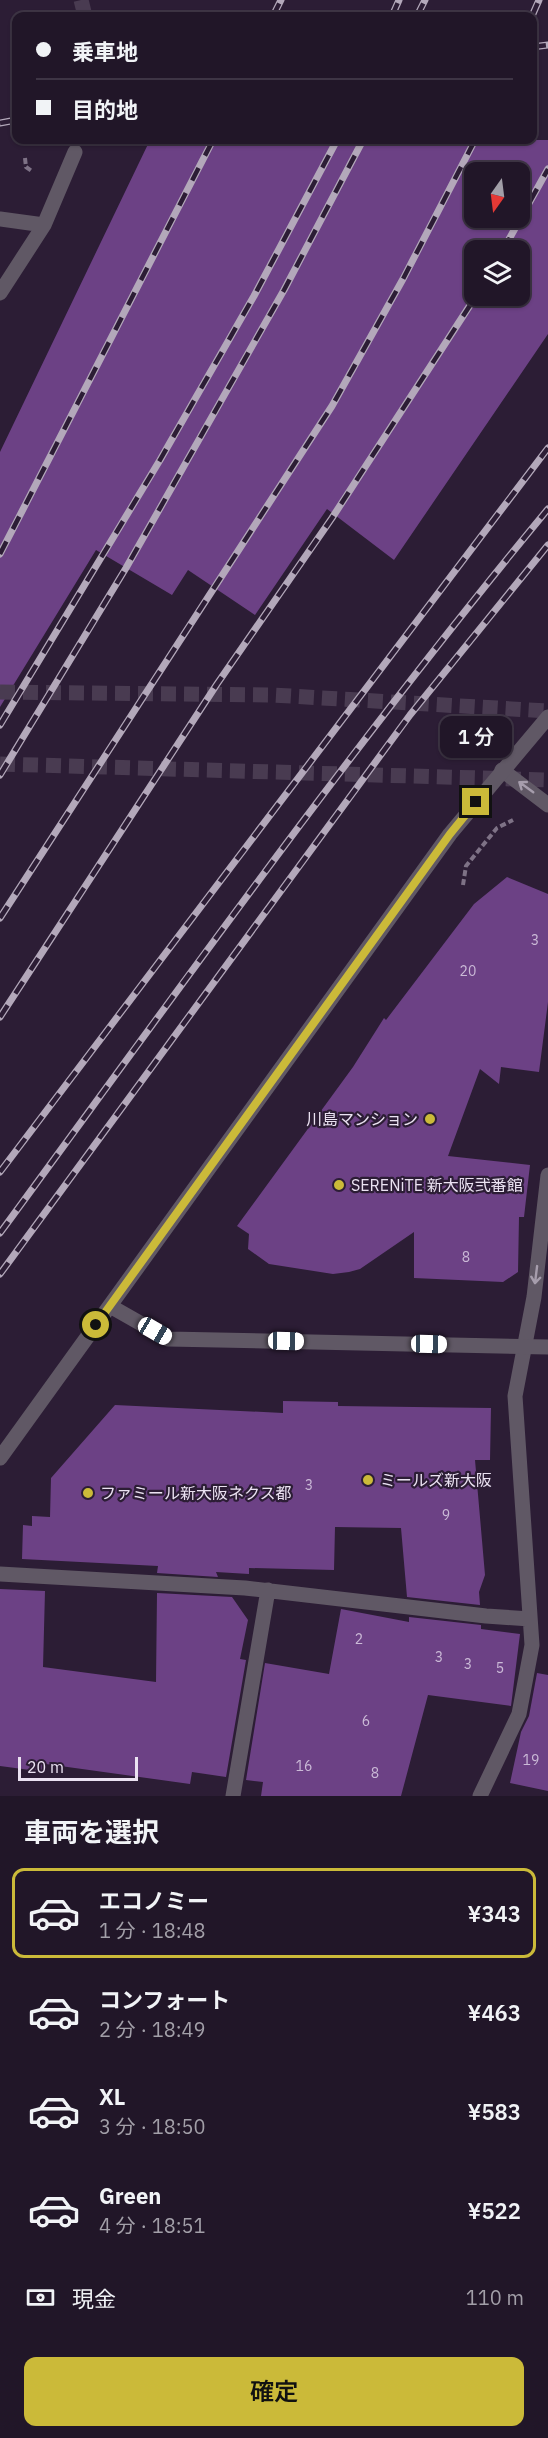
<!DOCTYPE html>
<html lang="ja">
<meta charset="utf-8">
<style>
:root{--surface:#211628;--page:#291f30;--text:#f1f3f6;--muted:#a29fa8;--line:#3e3545;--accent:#cbba39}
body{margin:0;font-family:"IBM Plex Sans","Noto Sans JP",sans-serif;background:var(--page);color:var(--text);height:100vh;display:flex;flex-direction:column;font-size:22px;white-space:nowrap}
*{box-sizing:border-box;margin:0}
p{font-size:20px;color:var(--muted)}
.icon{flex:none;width:33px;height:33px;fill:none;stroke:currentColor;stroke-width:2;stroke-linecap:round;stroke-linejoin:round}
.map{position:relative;height:1796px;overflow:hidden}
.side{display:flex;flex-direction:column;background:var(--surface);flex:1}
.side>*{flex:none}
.banner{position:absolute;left:12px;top:12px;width:525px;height:132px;border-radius:12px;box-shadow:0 2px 4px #0004,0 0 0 2px var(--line);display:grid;align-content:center;height:132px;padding:0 24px;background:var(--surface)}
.needle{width:39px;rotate:194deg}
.tools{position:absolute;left:464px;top:162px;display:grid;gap:12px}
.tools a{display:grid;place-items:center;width:66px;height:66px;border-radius:12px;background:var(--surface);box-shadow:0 2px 4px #0004,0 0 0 2px var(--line);font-size:30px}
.scale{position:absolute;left:18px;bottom:15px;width:120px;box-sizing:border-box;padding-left:6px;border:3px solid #ebe2f2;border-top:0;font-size:16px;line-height:21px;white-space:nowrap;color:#ebe2f2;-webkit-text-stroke:4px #2c1d35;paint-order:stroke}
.end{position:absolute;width:27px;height:27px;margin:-14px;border:8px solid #cbba39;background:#111;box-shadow:0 0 0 3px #111}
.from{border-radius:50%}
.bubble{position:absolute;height:42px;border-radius:12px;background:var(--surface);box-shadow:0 2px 4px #0004,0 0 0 2px var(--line);font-size:20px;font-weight:600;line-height:42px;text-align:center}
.car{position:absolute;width:18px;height:36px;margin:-18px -9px;border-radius:8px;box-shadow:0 0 4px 2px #0007;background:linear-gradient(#fff 24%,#345 0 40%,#fff 0 76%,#345 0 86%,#fff 0)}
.banner b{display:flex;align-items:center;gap:21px;height:57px;font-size:22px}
.banner b+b{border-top:2px solid var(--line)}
.banner i{width:15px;height:15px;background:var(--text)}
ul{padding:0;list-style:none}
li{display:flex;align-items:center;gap:18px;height:90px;margin:0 12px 9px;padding:0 12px;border:3px solid transparent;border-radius:12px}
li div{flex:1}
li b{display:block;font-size:22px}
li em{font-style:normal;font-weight:600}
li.active{border-color:var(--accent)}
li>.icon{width:54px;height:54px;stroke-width:1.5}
h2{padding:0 24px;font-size:27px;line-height:72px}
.pay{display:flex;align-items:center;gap:15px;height:66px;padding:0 24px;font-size:22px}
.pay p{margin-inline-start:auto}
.primary-button{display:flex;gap:12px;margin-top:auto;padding:12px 24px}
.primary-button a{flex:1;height:69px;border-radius:12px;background:var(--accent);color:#111;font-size:24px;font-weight:600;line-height:69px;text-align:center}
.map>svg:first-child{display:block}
.building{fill:#6c4185;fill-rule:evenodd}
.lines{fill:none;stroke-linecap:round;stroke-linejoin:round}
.minor-tunnel{stroke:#493b51;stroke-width:15;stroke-dasharray:15 8;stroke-linecap:butt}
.tertiary-tunnel{stroke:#493b51;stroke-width:15;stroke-dasharray:15 8;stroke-linecap:butt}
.path{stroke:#7e7286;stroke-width:4;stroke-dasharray:6 3;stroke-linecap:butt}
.minor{stroke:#605865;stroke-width:15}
.tertiary{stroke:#605865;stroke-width:15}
.rail-casing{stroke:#b3a8ba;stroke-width:7}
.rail{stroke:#2c1d35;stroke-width:4.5;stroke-dasharray:14;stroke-linecap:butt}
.oneway{stroke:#a69dac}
.route{stroke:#cbba39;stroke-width:8}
.poi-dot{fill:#cbba39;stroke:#2c1d35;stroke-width:2}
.labels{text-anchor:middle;stroke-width:4.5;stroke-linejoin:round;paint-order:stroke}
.number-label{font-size:14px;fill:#cbbad7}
.poi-label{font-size:16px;fill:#ebe2f2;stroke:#2c1d35;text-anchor:start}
</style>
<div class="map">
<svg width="548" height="1796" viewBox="0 0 548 1796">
<rect width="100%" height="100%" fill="#2c1d35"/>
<path class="building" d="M 150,140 L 548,140 L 548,334 L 394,560 L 327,509 L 255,615 L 188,570 L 172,595 L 96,550 L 0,707 L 0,452 ZM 474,172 L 519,172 L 519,218 L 474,218 ZM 474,250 L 519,250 L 519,296 L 474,296 Z
M 507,877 L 548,894 L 548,1002 L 539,1072 L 501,1067 L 499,1084 L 480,1069 L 448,1156 L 530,1165 L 524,1217 L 519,1217 L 518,1272 L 503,1282 L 414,1278 L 414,1232 L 360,1269 L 349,1272 L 333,1274 L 269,1264 L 248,1249 L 249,1234 L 237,1226 L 353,1067 L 384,1018 L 386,1020 L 474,904 Z
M 283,1401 L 338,1402 L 338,1406 L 491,1408 L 490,1460 L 475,1460 L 485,1575 L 479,1592 L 480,1605 L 407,1597 L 401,1528 L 335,1527 L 334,1570 L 249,1568 L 249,1574 L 216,1572 L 218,1577 L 157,1573 L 158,1566 L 22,1559 L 23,1525 L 32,1526 L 32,1516 L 50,1517 L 51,1478 L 115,1405 L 283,1413 Z
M 0,1589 L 45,1591 L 43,1667 L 156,1682 L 157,1593 L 232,1597 L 248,1620 L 240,1659 L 246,1660 L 226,1777 L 192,1772 L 190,1784 L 46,1764 L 45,1772 L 0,1766 Z
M 341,1609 L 409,1622 L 409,1617 L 481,1625 L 481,1629 L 520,1634 L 511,1706 L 428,1695 L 401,1796 L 261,1796 L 263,1782 L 246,1780 L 265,1663 L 329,1674 Z
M 537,1673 L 548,1675 L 548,1791 L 510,1783 L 521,1732 L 529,1716 Z"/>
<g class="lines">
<path class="minor-tunnel" d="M 81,0 L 85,16"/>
<path class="tertiary-tunnel" d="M 0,692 L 272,695 L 548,711
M 0,764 L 548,780"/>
<path class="path" d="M 25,158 L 26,167 L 33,172
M 463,885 L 466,866 L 497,828 L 513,820"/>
<path class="minor" d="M 0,219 L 44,225
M 0,293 L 44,225 L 75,152
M 502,770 L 548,805
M 0,1574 L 245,1588 L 486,1616 L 530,1619
M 233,1796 L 268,1590
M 480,1796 L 519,1714 L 532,1645 L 515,1396 L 534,1297 L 548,1175"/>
<path class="tertiary" d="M 110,1306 L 168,1339 L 548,1347
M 0,1458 L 450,834 L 548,717"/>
<defs>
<path id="rail" d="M 273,16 L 281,0
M 392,16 L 399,0
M 417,16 L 425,0
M 532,16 L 539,0
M 532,47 L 548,45
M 0,123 L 16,120
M 503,250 L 548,169
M 0,554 L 213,140
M 0,725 L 160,460 L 254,296 L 337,140
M 0,775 L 126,568 L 284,290 L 363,140
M 0,918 L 332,406 L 403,279 L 475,140
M 0,1017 L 217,684 L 332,518 L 476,296
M 0,1172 L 548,448
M 0,1233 C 179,989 355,742 548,509
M 0,1274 L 410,715 L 548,545"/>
</defs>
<use href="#rail" class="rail-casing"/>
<use href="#rail" class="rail"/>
</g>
<defs><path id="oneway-shaft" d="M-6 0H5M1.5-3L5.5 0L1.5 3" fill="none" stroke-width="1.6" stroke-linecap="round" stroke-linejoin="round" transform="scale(1.5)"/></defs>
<g class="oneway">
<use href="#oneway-shaft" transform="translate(526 787) rotate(-144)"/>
<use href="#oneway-shaft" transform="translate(536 1275) rotate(97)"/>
</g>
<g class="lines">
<path class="route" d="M 96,1325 L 450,834 L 476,802"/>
</g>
<g class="poi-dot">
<circle cx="430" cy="1119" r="6"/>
<circle cx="339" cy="1185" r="6"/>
<circle cx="368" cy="1480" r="6"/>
<circle cx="88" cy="1493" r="6"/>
</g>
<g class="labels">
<g class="number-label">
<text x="535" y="945">3</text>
<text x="468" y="976">20</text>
<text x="466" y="1262">8</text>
<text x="309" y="1490">3</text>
<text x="446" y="1520">9</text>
<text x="359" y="1644">2</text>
<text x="439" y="1662">3</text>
<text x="468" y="1669">3</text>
<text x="500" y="1673">5</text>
<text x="366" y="1726">6</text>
<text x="531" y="1765">19</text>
<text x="304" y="1771">16</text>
<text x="375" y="1778">8</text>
</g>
<g class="poi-label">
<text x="418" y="1125" text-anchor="end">川島マンション</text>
<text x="351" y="1191">SERENiTE 新大阪弐番館</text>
<text x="380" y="1486">ミールズ新大阪</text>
<text x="100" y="1499">ファミール新大阪ネクス都</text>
</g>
</g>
</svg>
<div class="tools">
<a><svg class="needle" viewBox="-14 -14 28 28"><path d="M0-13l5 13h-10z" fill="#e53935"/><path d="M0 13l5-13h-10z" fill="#a29fa8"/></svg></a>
<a><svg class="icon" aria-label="layers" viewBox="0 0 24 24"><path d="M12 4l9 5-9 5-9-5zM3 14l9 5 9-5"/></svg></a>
</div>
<div class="scale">20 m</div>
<i class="end from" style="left:96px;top:1325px"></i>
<i class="end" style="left:476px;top:802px"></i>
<div class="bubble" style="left:440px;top:716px;width:72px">1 分</div>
<i class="car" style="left:155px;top:1331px;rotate:120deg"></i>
<i class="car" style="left:286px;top:1341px;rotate:91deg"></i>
<i class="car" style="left:429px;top:1344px;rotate:91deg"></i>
<div class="banner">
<b><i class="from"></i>乗車地</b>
<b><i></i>目的地</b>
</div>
</div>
<section class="side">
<h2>車両を選択</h2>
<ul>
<li class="active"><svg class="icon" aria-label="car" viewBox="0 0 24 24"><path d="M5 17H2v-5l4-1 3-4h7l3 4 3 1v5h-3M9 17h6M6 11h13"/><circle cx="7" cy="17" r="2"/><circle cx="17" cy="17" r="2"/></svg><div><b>エコノミー</b><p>1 分 · 18:48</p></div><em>¥343</em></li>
<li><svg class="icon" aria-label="car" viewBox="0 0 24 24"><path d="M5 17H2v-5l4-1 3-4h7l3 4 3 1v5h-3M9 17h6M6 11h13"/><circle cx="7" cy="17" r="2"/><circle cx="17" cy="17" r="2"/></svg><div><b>コンフォート</b><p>2 分 · 18:49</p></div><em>¥463</em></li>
<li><svg class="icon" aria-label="car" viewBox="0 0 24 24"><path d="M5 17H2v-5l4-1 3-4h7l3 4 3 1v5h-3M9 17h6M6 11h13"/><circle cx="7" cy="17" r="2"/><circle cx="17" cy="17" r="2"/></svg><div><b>XL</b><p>3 分 · 18:50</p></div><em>¥583</em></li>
<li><svg class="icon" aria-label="car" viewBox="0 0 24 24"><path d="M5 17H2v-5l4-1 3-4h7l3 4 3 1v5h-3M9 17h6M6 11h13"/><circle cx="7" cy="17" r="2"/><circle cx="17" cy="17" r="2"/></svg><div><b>Green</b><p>4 分 · 18:51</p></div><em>¥522</em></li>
</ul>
<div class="pay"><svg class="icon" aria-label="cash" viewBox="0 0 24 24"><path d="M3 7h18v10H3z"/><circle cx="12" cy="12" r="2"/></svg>現金<p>110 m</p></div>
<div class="primary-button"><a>確定</a></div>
</section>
